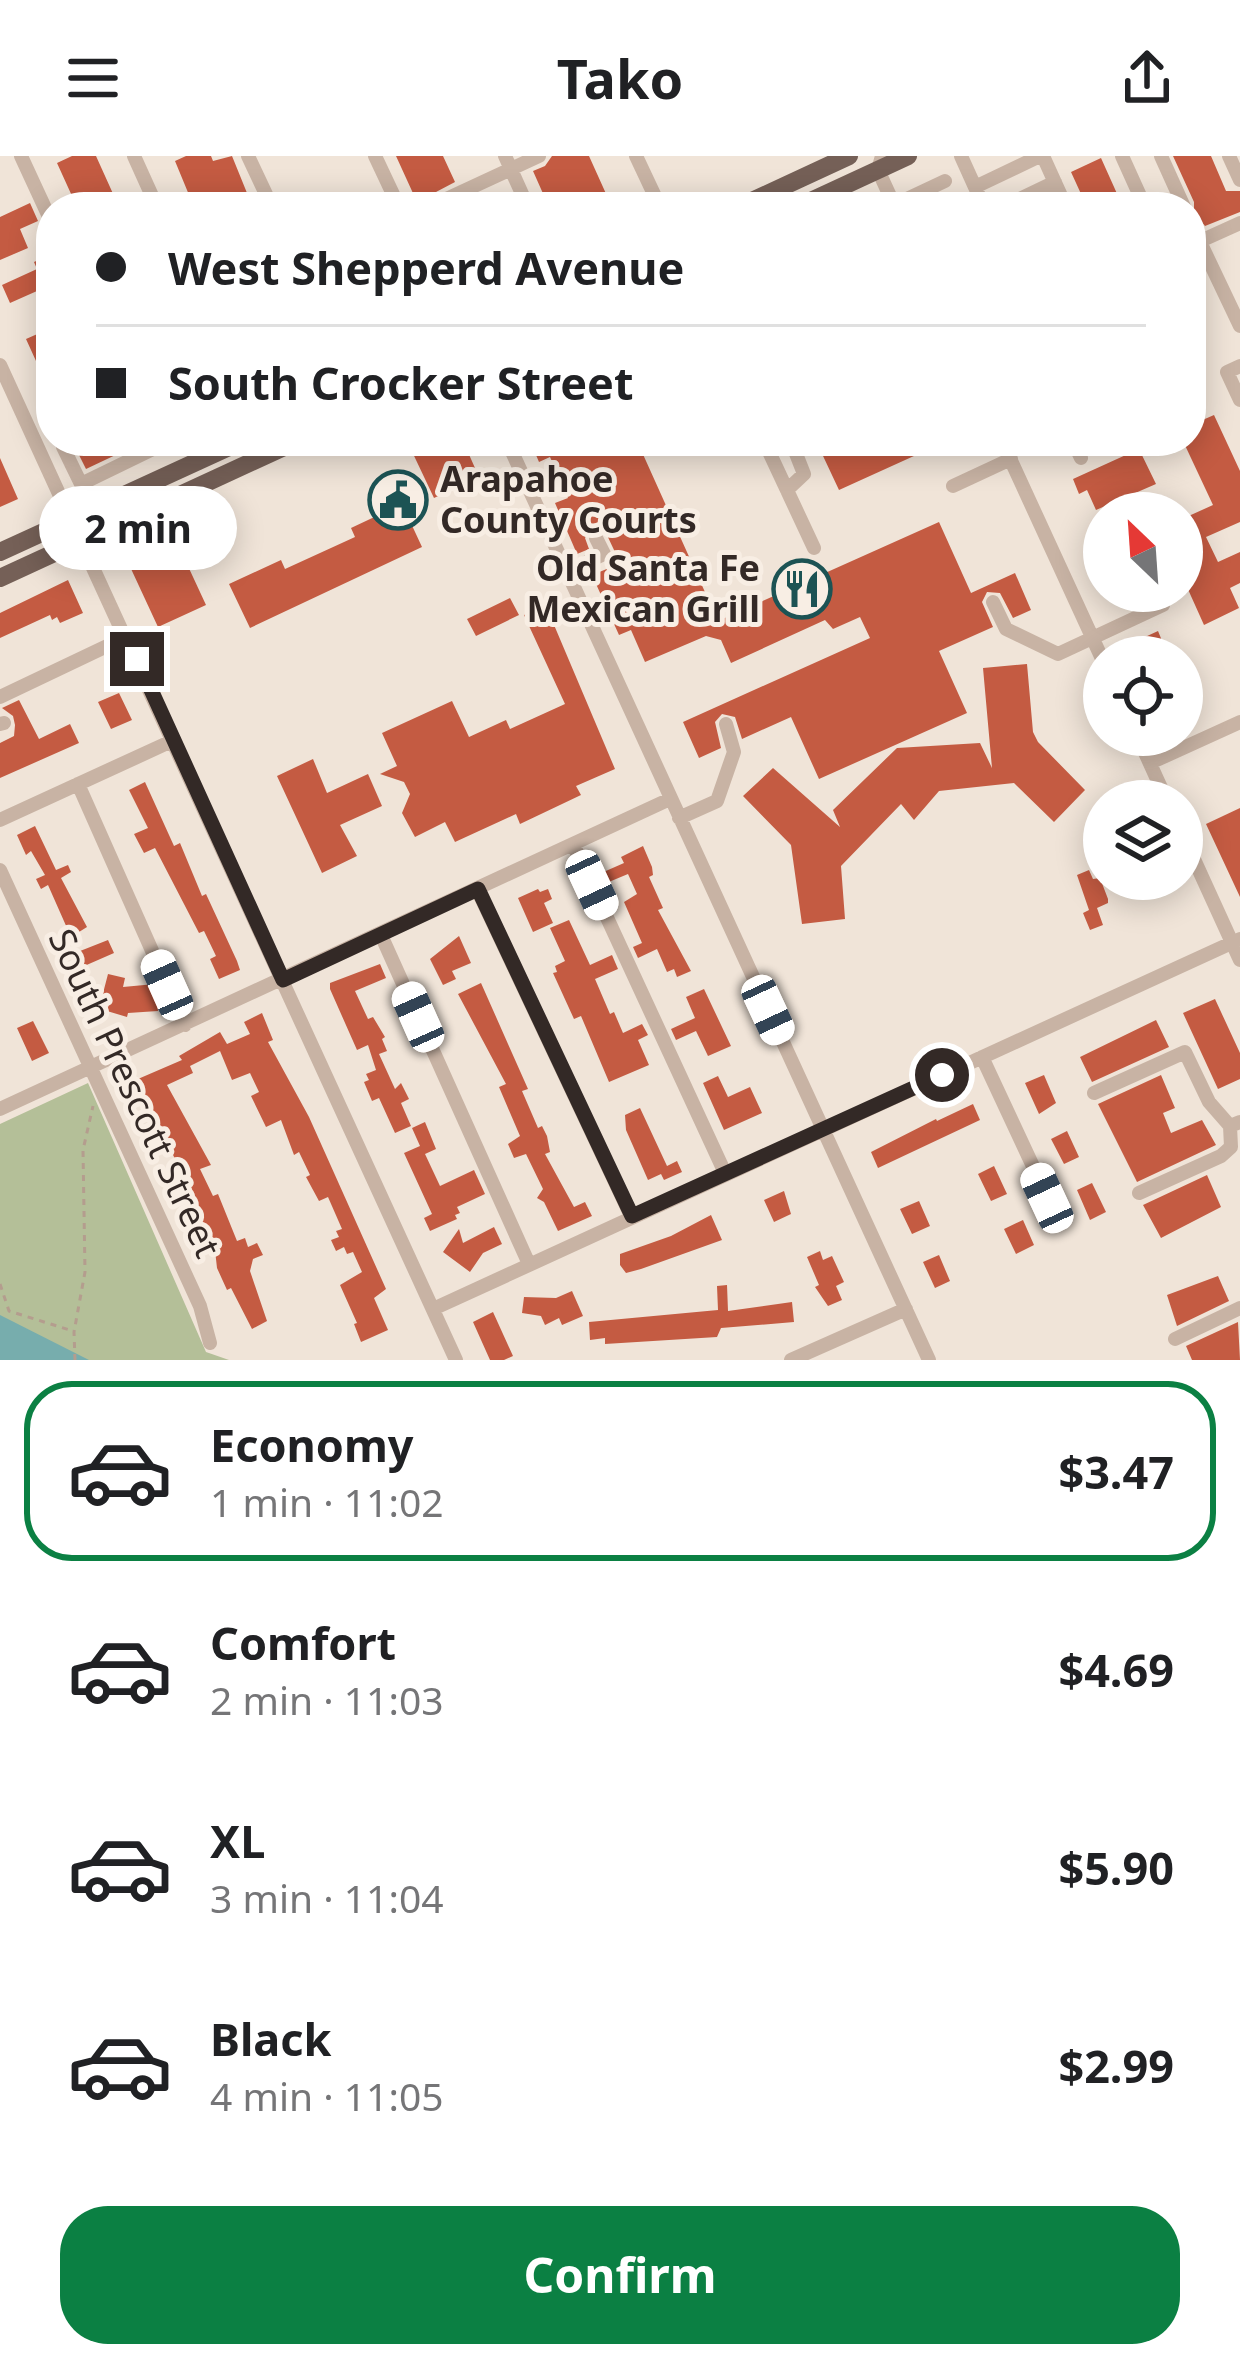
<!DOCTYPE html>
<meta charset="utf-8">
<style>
:root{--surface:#fff;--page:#f6f6f6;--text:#202124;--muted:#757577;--line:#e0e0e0;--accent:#0b8043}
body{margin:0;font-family:"Noto Sans",sans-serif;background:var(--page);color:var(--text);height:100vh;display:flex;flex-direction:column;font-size:45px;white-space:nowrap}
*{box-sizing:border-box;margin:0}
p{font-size:39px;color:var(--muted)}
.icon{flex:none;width:66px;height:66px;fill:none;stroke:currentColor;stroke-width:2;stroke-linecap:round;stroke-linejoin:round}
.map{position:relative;height:1204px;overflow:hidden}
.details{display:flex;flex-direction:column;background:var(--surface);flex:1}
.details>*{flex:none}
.top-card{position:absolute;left:36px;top:36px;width:1170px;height:264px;border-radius:48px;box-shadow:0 6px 30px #0003;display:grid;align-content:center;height:264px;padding:0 60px;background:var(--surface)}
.needle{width:78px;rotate:335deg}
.controls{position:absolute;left:1083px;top:336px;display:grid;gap:24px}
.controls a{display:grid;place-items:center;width:120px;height:120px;border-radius:50%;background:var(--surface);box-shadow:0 6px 30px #0003;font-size:60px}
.end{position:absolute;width:54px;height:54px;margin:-27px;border:15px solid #332926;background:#fff;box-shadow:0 0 0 6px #fff}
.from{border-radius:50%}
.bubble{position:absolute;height:84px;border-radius:42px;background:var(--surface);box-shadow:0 6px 30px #0003;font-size:39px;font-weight:700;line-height:84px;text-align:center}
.car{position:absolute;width:36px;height:72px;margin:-36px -18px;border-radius:15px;box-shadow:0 0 9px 3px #0007;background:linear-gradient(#fff 24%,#345 0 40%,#fff 0 76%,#345 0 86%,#fff 0)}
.top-card b{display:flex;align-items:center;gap:42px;height:114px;font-size:45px}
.top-card b+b{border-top:3px solid var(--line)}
.top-card i{width:30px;height:30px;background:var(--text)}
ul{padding:21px 0 0;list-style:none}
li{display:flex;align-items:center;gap:36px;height:180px;margin:0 24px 18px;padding:0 36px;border:6px solid transparent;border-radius:48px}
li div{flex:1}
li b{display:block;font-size:45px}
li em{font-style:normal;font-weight:700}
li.on{border-color:var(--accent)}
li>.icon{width:108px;height:108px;stroke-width:1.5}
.action{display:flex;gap:24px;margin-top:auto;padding:24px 60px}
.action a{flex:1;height:138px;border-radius:48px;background:var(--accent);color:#fff;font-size:48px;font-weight:700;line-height:138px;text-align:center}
header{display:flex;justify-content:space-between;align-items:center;height:156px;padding:0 60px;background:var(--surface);font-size:54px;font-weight:700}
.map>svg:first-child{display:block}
.green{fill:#b4bf98}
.water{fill:#77adad}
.building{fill:#c45b42}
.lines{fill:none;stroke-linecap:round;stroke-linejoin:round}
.path{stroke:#b49d8e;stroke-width:3;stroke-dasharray:6 6;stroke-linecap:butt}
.minor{stroke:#c8b3a4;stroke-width:14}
.major{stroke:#756057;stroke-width:18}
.route{stroke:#332926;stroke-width:15}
.labels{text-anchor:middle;stroke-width:10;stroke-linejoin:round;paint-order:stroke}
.poi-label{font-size:36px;font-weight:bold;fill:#332926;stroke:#f8eee4;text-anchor:start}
.street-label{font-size:36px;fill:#332926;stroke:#f8eee4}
</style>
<header><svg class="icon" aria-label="menu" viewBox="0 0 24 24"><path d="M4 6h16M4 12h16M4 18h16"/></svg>Tako<svg class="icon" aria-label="share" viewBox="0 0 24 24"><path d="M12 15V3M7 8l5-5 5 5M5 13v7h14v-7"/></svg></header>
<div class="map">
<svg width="1240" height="1204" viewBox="0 0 1240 1204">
<rect width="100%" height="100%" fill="#f0e4d8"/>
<path class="green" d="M 88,927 L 206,1196 L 229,1204 L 0,1204 L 0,968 Z"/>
<path class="water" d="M 0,1159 L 89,1204 L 0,1204 Z"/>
<path class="building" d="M 72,0 L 96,0 L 119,51 L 77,51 L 57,7 Z
M 186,0 L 211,0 L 213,5 L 232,0 L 247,37 L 229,44 L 232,51 L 194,51 L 175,5 Z
M 396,0 L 443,0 L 455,26 L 417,46 Z
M 589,0 L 612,51 L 549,51 L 533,15 L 545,10 L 552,0 Z
M 1173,0 L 1211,0 L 1226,35 L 1240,35 L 1240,56 L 1205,70 L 1194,56 L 1194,46 Z
M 1101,2 L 1123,51 L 1087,51 L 1071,16 Z
M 30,47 L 38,65 L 20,73 L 28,92 L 0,104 L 0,61 Z
M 47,100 L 51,118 L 42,122 L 46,131 L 10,147 L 2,129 L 37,113 L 34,106 Z
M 51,172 L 51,238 L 26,183 Z
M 1214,259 L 1240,315 L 1240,366 L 1206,381 L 1218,406 L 1240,396 L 1240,427 L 1230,432 L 1239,452 L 1204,469 L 1182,420 L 1182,363 L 1213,349 L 1183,285 L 1191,285 L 1191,269 Z
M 72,285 L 119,285 L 124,295 L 86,313 Z
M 407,285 L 463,285 L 479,321 L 434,342 Z
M 530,285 L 637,285 L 718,465 L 939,366 L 971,437 L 1015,417 L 1031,454 L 1013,462 L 1000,437 L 987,436 L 982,446 L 993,471 L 939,495 L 967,557 L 819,623 L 791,561 L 742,583 L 735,561 L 722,558 L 715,566 L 721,592 L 699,602 L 683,566 L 870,482 L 860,461 L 833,473 L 825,464 L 731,507 L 721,484 L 706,480 L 645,506 L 631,474 L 619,479 L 592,419 L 614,410 L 614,394 L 606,377 L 598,371 L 590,373 L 585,382 L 589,393 L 577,398 L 555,347 L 568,342 L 550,301 L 539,306 Z
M 816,285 L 947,285 L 839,334 Z
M 1139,293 L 1156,328 L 1096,354 L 1087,334 L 1079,338 L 1073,323 Z
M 0,302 L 18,343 L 0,351 Z
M 402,348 L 422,391 L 250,472 L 229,428 L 281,404 L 285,413 L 355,381 L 351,372 Z
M 174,380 L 206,449 L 158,471 L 126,402 Z
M 68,424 L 83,457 L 60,467 L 57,461 L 52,464 L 50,459 L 0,482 L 0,457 Z
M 510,442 L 519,459 L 476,480 L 467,463 Z
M 546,450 L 615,613 L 576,630 L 581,639 L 520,668 L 516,658 L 455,686 L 445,666 L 415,681 L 402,657 L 410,638 L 404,626 L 380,618 L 397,610 L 382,577 L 452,545 L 469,581 L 506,564 L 510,573 L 565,548 L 524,459 Z
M 1158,475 L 1165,492 L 1145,501 L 1123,501 L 1119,493 Z
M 1027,508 L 1033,576 L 1038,586 L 1085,634 L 1054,666 L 1014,627 L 939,635 L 914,664 L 901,648 L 841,710 L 845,763 L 802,768 L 791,689 L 743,640 L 773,612 L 840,671 L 833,654 L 897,592 L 980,587 L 992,612 L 983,512 Z
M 119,537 L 132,564 L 111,573 L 98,546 Z
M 19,544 L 39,583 L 70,568 L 79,587 L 0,622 L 0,587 L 14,580 L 15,569 L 13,560 L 2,552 Z
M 313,603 L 327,637 L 368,618 L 382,650 L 340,669 L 357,700 L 322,717 L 277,620 Z
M 145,626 L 174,690 L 180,687 L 202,740 L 206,738 L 237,805 L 240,814 L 219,823 L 210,803 L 216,800 L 204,775 L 199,777 L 155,692 L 144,697 L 134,678 L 148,672 L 129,634 Z
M 1240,652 L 1240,741 L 1206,668 Z
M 35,670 L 56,714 L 68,709 L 71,716 L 61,722 L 87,771 L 71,781 L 48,729 L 41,733 L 36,723 L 45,719 L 31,695 L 26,699 L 17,679 Z
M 643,690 L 652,711 L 653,719 L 649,721 L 663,752 L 658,754 L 691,815 L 677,821 L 674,813 L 667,816 L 657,793 L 638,802 L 633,791 L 642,787 L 624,746 L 637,738 L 628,718 L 604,728 L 599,718 L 624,707 L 621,701 Z
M 1089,714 L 1093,723 L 1100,722 L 1108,743 L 1108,747 L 1097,752 L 1103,769 L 1090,774 L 1083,757 L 1089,754 L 1077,719 Z
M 538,733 L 540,736 L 548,733 L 552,743 L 544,747 L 553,767 L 533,776 L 518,742 Z
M 569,764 L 590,809 L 612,799 L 618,813 L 595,823 L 610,858 L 614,856 L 623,877 L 642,868 L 648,879 L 638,884 L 649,909 L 609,926 L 581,860 L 574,863 L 553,817 L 557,816 L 555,810 L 565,805 L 550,772 Z
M 459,780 L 471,807 L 452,815 L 456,823 L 443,829 L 430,803 Z
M 108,784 L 114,797 L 82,811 L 75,797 Z
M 380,808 L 386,822 L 355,835 L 368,863 L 373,861 L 385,881 L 382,883 L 387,895 L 379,898 L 395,933 L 401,927 L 409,943 L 401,947 L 411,970 L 395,977 L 379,942 L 372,945 L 364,926 L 369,924 L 366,918 L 376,914 L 368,889 L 357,894 L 330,833 L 330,827 Z
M 108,818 L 125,822 L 123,831 L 155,828 L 158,855 L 128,857 L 127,861 L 107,855 L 109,848 L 101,845 Z
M 481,827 L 528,933 L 522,935 L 538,972 L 542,970 L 547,980 L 550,996 L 545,998 L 574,1051 L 585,1046 L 592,1060 L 558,1075 L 544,1046 L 537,1042 L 543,1033 L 526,998 L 514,1002 L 508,988 L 520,980 L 499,931 L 506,928 L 458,838 Z
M 704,833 L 731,890 L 708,900 L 696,875 L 676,884 L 671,873 L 695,862 L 686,841 Z
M 1215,843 L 1240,897 L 1240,923 L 1218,933 L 1183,857 Z
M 262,857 L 273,884 L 268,886 L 309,961 L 386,1133 L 374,1142 L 388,1174 L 361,1186 L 354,1168 L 357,1167 L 340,1129 L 362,1116 L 353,1096 L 347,1098 L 344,1091 L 336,1095 L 331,1084 L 339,1081 L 336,1075 L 342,1073 L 328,1041 L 319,1045 L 306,1021 L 310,1019 L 299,996 L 294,999 L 281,964 L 266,971 L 251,940 L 259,936 L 250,917 L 232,924 L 220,895 L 190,910 L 193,917 L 167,929 L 211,1009 L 200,1013 L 213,1040 L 218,1038 L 237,1085 L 245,1082 L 248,1091 L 257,1087 L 263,1099 L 253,1103 L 250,1115 L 267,1165 L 252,1173 L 231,1132 L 227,1134 L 217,1112 L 215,1094 L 170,1005 L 175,1003 L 164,980 L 161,981 L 131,926 L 182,904 L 179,900 L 220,876 L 227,888 L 250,878 L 244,866 Z
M 1156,864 L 1169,891 L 1092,926 L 1080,901 Z
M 33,865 L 49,897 L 32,905 L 17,872 Z
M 1044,919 L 1056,947 L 1039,958 L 1025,927 Z
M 1161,919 L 1175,952 L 1163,957 L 1171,977 L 1202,964 L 1216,989 L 1137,1026 L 1098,948 Z
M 718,920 L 728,941 L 750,931 L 762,957 L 724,974 L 703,927 Z
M 973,948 L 980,964 L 878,1012 L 871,996 L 936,963 L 937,965 Z
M 640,952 L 667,1010 L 677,1005 L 682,1016 L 664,1024 L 661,1018 L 648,1024 L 626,974 L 625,959 Z
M 425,966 L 436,993 L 425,998 L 440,1030 L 474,1014 L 485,1038 L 457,1051 L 460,1057 L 455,1059 L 457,1063 L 430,1075 L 424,1062 L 432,1058 L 404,997 L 420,990 L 412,972 Z
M 1067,975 L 1079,1001 L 1064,1008 L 1051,983 Z
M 994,1010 L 1007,1038 L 991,1045 L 978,1018 Z
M 1207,1019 L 1221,1051 L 1161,1082 L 1143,1049 Z
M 1092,1027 L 1106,1056 L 1090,1064 L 1077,1034 Z
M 784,1035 L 791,1058 L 774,1066 L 764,1044 Z
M 919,1045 L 930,1070 L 912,1078 L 900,1053 Z
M 711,1059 L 722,1084 L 641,1113 L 626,1117 L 620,1109 L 620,1098 L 671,1080 Z
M 1023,1064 L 1034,1089 L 1016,1098 L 1004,1073 Z
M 494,1071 L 502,1088 L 483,1097 L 470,1116 L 443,1096 L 459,1073 L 463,1087 Z
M 820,1095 L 823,1104 L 832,1100 L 844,1126 L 836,1130 L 842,1144 L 828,1150 L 815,1131 L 819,1129 L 807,1101 Z
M 939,1099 L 950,1125 L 935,1132 L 923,1106 Z
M 1218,1120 L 1229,1145 L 1177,1170 L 1167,1139 Z
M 727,1129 L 728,1155 L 792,1146 L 794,1166 L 721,1172 L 717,1181 L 605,1188 L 605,1182 L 590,1184 L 589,1166 L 718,1154 L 717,1130 Z
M 572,1135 L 583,1160 L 562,1169 L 559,1162 L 545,1169 L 541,1160 L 522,1157 L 524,1141 L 556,1142 Z
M 493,1156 L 513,1200 L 504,1204 L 490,1204 L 473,1166 Z
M 1238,1166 L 1240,1204 L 1192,1204 L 1186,1190 Z"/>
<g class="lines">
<path class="path" d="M 0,1128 L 9,1155 L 73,1175
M 75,1204 L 74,1176 L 85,1116 L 83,994 L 93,950"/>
<path class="minor" d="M 21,0 L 51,65
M 134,0 L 157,51
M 248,0 L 272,51
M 375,0 L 399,51
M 636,0 L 660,51
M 882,0 L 878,14 L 895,51
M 961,0 L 984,51
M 1043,0 L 1066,51
M 1122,0 L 1145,51
M 1161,0 L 1184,51
M 1229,0 L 1240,24
M 975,31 L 1040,0
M 894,49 L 945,25
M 429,51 L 539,0
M 499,51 L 523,40 L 505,0
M 1003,51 L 1055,26
M 1191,67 L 1240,170
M 1196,87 L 1240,67
M 0,209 L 456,1204
M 1240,210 L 1227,216 L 1240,244
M 507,285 L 929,1204
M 764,285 L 814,392
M 1002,285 L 1104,507
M 1073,285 L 1081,302
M 63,291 L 81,328 L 155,292
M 953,330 L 1011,303
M 787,334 L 804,318 L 791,285
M 566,416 L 604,398 L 596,382
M 993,446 L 1006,473 L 1058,498 L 1163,449
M 0,541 L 126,481
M 0,568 L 4,567
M 1137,579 L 1167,645
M 1150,607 L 1240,566
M 78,628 L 185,869
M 679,662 L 717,645 L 734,596 L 726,568
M 0,664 L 174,584
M 1182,677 L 1240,804
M 573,688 L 725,1017
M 0,714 L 200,1150 L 210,1187
M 477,733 L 631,1060
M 381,779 L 529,1108
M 982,901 L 1059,1066
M 1094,937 L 1185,896 L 1209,946 L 1230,970 L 1240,966
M 0,953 L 670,643
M 1139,1037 L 1221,1000 L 1231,991 L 1230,970
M 433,1153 L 1240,783
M 1175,1183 L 1240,1152
M 791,1204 L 906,1153"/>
<path class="major" d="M 739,51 L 849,0
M 798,51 L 908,0
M 0,396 L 242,285
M 0,422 L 297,285"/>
</g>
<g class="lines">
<path class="route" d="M 137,503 L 283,824 L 478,733 L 632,1060 L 942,919"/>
</g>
<defs>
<symbol id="civic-ring" viewBox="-11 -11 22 22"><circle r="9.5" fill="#f8eee4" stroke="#1c5354" stroke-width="1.5"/><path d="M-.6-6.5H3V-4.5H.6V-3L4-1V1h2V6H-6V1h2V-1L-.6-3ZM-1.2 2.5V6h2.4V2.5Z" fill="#1c5354"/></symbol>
<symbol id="restaurant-ring" viewBox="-11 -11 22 22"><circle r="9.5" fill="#f8eee4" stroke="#1c5354" stroke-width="1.5"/><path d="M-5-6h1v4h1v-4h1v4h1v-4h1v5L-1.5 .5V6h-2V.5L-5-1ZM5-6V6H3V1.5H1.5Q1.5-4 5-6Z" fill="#1c5354"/></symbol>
</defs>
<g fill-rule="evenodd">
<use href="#civic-ring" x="365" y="311" width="66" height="66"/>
<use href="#restaurant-ring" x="769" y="400" width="66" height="66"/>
</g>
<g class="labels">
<g class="poi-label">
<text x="440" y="336">Arapahoe<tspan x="440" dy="41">County Courts</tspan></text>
<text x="760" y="425" text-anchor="end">Old Santa Fe<tspan x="760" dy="41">Mexican Grill</tspan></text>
</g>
<g class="street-label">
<text transform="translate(135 937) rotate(65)" y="13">South Prescott Street</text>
</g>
</g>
</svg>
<div class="controls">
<a><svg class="needle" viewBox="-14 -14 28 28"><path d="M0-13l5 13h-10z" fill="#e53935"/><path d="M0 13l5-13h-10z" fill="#757577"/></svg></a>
<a><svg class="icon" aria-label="locate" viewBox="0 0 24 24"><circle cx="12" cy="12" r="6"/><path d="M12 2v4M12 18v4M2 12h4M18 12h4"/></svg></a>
<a><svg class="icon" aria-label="layers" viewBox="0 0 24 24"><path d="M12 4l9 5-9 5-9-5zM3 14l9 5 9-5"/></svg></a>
</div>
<i class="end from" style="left:942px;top:919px"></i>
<i class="end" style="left:137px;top:503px"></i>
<div class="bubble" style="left:39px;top:330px;width:198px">2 min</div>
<i class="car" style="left:592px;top:729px;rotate:155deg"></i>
<i class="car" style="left:167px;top:829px;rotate:336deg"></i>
<i class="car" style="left:768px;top:854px;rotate:155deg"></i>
<i class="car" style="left:418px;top:861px;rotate:336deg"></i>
<i class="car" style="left:1047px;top:1042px;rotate:335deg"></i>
<div class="top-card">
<b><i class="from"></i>West Shepperd Avenue</b>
<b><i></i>South Crocker Street</b>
</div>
</div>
<section class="details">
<ul>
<li class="on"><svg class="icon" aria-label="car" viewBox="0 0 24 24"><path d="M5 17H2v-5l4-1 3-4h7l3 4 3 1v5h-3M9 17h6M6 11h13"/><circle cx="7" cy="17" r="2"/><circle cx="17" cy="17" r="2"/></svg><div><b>Economy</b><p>1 min · 11:02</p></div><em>$3.47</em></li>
<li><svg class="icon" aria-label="car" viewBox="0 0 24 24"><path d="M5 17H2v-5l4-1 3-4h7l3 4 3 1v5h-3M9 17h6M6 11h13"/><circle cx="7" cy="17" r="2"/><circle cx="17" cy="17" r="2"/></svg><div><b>Comfort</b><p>2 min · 11:03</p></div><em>$4.69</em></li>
<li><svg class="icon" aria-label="car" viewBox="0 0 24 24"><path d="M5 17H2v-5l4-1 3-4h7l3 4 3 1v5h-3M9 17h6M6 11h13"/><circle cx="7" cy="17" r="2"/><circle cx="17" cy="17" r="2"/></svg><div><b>XL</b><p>3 min · 11:04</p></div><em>$5.90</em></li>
<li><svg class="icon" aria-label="car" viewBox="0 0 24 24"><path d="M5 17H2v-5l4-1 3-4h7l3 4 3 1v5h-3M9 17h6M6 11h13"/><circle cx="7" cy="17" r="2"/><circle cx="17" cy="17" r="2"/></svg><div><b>Black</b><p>4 min · 11:05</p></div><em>$2.99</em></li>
</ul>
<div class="action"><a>Confirm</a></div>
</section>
